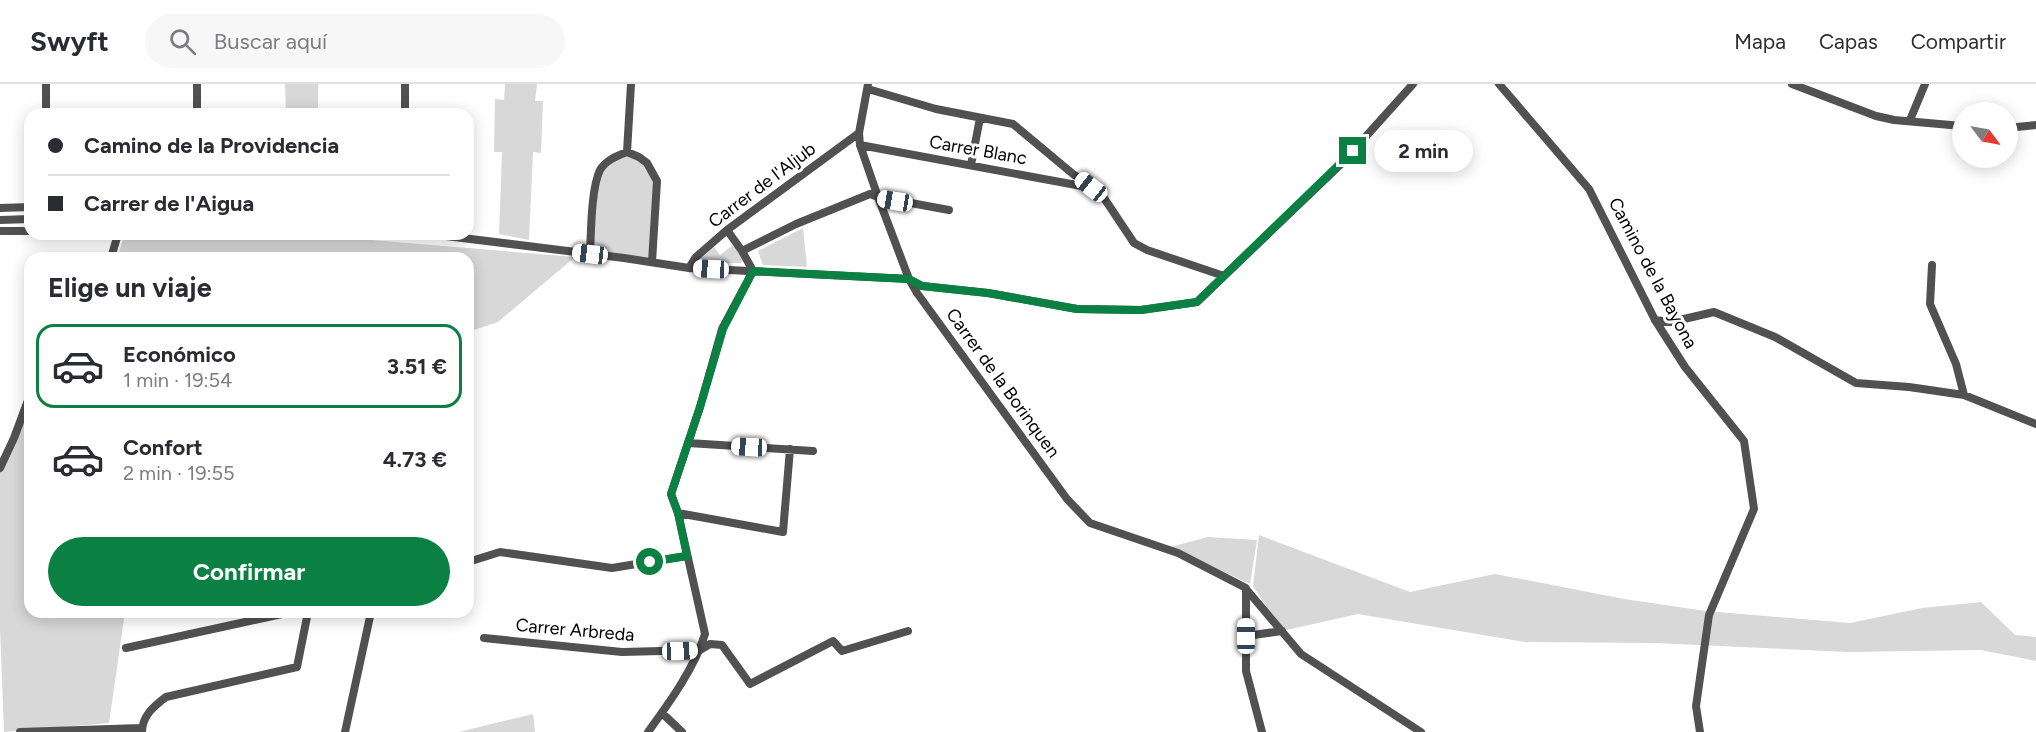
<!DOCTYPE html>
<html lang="es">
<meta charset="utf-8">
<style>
:root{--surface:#fff;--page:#f7f7f7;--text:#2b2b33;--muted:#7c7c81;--line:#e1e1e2;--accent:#0b8043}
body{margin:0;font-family:Figtree,sans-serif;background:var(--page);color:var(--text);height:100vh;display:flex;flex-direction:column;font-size:22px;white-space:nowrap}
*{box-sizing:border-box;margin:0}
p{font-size:20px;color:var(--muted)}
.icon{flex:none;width:33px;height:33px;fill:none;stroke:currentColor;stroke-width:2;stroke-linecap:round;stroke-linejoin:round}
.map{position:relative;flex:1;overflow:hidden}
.sheet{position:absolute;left:24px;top:168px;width:450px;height:366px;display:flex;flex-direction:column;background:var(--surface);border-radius:18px;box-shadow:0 3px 15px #0003}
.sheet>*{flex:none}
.hud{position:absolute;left:24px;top:24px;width:450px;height:132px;border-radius:18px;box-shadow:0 3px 15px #0003;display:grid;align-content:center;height:132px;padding:0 24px;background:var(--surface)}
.needle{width:39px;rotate:122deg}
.tools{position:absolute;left:1952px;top:18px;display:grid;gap:12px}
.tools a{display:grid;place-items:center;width:66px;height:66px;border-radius:50%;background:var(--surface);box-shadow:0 3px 15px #0003;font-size:30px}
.end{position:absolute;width:27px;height:27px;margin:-14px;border:8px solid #0b8043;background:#fff;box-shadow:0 0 0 3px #fff}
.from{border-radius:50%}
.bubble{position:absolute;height:42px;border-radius:21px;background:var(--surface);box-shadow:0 3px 15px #0003;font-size:20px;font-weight:700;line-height:42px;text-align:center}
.car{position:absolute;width:18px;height:36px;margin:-18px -9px;border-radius:8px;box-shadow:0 0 4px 2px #0007;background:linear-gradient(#fff 24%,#345 0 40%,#fff 0 76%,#345 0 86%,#fff 0)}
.hud b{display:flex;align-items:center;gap:21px;height:57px;font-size:22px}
.hud b+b{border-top:2px solid var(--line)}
.hud i{width:15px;height:15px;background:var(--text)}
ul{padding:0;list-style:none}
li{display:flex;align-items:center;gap:18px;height:84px;margin:0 12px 9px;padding:0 12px;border:3px solid transparent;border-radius:18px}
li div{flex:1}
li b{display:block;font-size:22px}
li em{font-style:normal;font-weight:700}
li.active{border-color:var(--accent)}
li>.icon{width:54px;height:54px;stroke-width:1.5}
h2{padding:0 24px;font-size:27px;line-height:72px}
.button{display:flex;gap:12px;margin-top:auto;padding:12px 24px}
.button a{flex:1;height:69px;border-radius:36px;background:var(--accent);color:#fff;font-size:24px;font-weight:700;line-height:69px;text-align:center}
header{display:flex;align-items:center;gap:36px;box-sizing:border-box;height:84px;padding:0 30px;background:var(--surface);border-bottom:2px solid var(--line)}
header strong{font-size:28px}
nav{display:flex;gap:33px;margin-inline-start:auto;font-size:21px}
.search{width:420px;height:54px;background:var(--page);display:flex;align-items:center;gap:15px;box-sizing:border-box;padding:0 21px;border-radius:33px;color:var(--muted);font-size:22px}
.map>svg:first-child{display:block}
.green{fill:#d8d8d8}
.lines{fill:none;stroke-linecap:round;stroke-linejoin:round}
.minor{stroke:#515151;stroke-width:8}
.route{stroke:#0b8043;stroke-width:8}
.labels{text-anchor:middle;stroke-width:6;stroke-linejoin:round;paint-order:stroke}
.street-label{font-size:18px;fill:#000;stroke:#fff}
</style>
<header>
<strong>Swyft</strong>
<div class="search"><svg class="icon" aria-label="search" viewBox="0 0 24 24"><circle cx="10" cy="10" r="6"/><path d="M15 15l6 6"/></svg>Buscar aquí</div>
<nav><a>Mapa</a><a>Capas</a><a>Compartir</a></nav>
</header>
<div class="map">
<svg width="2036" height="648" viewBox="0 0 2036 648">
<rect width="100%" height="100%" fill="#fff"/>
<path class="green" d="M 285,0 L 318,0 L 318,30 L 286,30 Z
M 505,0 L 537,0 L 535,17 L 543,17 L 541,69 L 533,68 L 529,156 L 499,150 L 502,68 L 494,68 L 495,15 L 504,16 Z
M 627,68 L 638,72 L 657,97 L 652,178 L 590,170 L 600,87 Z
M 803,144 L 807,183 L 763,181 L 758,167 Z
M 125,150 L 299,150 L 575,173 L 498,238 L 468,248 L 468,174 L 117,174 Z
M 733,161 L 743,175 L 741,179 L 702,179 L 700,176 L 714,163 L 720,171 Z
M 30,311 L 30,528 L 125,528 L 109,639 L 4,648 L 0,545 L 0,379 Z
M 1259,451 L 1410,508 L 1495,490 L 1624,515 L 1706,527 L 1850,539 L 1922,524 L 1981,518 L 2015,551 L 2036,553 L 2036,577 L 1981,566 L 1847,568 L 1655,559 L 1525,558 L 1358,530 L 1282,547 L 1253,502 Z
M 1208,453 L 1257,456 L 1250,500 L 1170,463 Z
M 533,630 L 535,648 L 459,648 Z"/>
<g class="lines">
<path class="minor" d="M 405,0 L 405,30
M 868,0 L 859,49 L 860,61 L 878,113 L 909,195 L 917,209 L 1067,415 L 1090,439 L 1178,469 L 1246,504 L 1246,587 L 1262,648
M 1499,0 L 1589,105 L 1655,236 L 1685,283 L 1744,357 L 1754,425 L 1709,531 L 1696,622 L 1700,648
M 1792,0 L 1876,32 L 1894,36 L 1962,42
M 868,5 L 936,25 L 1013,40 L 1073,90 L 1100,108 L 1134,159 L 1147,166 L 1224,192
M 46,30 L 46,0
M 197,30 L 197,0
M 1910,36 L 1925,0
M 2007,44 L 2036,41
M 860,61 L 1087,103
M 627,68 L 631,0
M 971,81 L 980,34
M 0,124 L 30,123
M 0,136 L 30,135
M 727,146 L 742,167 L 753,187
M 0,147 L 30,147
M 430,150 L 624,174 L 689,184 L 909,195 L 922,202 L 988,209 L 1077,225 L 1141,226 L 1197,218 L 1342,79 L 1413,0
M 742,167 L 796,140 L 870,110 L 878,113 L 949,126
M 590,170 C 591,150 591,104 600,86 C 606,76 617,72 627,68 L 639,73 L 647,79 L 657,97 L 652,178
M 111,174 L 118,150
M 1932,181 L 1930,220 L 1956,280 L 1964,311
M 689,184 L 696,173 L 727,146 L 859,49
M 1655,236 L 1671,238 L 1714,228 L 1775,253 L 1856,299 L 1909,303 L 1964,311 L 2036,340
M 688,359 L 813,367
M 0,384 L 14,354 L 30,311
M 678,429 L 783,448 L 790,365
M 468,478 L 500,468 L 612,484 L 686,472
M 1246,505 L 1301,570 L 1421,648
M 1246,552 L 1282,547
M 484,554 L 622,568 L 700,566 L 710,560 L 722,561 L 750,600 L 833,557 L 842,567 L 908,547
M 126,564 L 291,528
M 662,629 L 682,648
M 20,648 L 141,644
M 142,648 C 142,632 154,622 166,613 L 297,583 L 308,528
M 345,648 L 371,528
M 648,648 C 669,619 694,585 705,550 L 678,429 L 671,410 L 700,323 L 722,245 L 753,187"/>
</g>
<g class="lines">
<path class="route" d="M 650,478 L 687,472 L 678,429 L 671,410 L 700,323 L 723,245 L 753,187 L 909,195 L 922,202 L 988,209 L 1077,225 L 1141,226 L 1197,218 L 1353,67"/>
</g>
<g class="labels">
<g class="street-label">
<text transform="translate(978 66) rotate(10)" y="6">Carrer Blanc</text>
<text transform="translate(762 101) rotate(-37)" y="6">Carrer de l'Aljub</text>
<text transform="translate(1653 189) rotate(62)" y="6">Camino de la Bayona</text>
<text transform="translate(1003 299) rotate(54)" y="6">Carrer de la Borinquen</text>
<text transform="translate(575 546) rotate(5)" y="6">Carrer Arbreda</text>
</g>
</g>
</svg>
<div class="tools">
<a><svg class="needle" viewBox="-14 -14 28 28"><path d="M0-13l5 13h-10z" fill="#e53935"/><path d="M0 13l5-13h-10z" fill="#7c7c81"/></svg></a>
</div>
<i class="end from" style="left:650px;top:478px"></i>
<i class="end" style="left:1353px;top:67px"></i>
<div class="bubble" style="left:1374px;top:46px;width:99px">2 min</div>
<i class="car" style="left:1091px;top:103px;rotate:308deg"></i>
<i class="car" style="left:895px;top:117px;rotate:280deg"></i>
<i class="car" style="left:590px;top:170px;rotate:277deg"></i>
<i class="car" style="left:711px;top:185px;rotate:273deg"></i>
<i class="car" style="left:749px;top:363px;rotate:273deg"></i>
<i class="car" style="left:1246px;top:552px;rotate:0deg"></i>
<i class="car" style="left:680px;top:567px;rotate:88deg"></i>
<div class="hud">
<b><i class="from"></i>Camino de la Providencia</b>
<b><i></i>Carrer de l'Aigua</b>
</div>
<section class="sheet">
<h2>Elige un viaje</h2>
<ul>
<li class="active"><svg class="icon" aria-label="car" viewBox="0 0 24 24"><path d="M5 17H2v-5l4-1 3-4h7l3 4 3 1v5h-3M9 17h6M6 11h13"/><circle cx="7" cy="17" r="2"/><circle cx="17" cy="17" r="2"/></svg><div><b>Económico</b><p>1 min · 19:54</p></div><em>3.51 €</em></li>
<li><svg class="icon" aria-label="car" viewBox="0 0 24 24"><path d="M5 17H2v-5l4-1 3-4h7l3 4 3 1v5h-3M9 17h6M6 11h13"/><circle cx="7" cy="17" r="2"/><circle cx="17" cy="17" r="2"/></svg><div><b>Confort</b><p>2 min · 19:55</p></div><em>4.73 €</em></li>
</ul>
<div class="button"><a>Confirmar</a></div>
</section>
</div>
